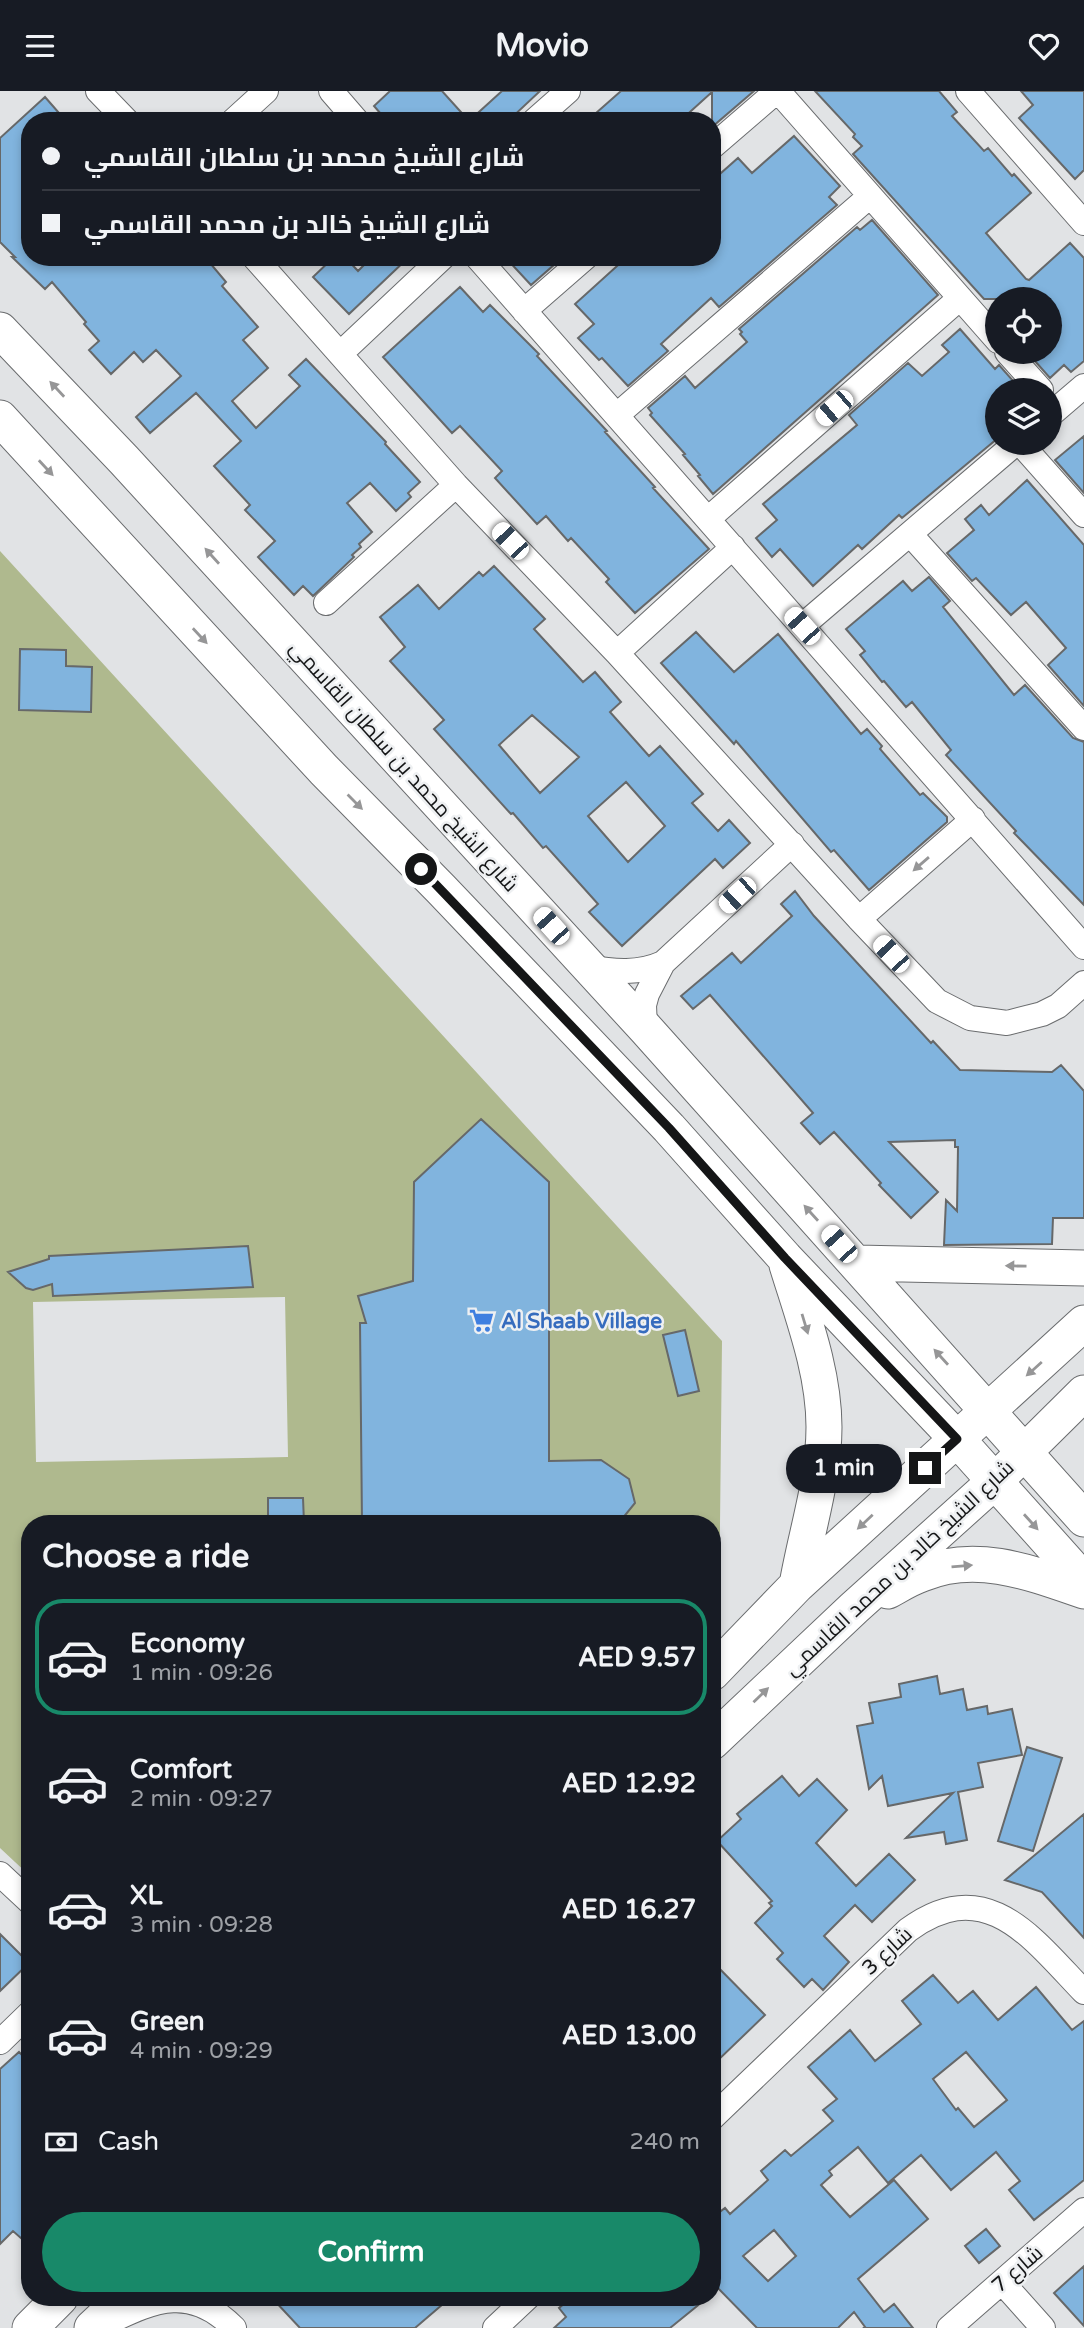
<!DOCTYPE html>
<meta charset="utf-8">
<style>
:root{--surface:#171b24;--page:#20242c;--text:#f1f3f6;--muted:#9ea1a6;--line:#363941;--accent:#188969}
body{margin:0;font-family:"Varela Round",Cairo,sans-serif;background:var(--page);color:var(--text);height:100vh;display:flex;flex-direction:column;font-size:26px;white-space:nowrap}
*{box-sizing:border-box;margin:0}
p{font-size:23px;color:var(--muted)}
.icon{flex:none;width:38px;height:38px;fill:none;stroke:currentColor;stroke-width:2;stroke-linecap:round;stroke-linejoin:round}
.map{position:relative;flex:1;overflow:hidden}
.sheet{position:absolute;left:21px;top:1424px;width:700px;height:791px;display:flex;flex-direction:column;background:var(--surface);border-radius:28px;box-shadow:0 4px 10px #0003}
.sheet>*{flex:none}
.hud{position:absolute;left:21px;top:21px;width:700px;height:154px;border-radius:28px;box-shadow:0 4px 10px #0003;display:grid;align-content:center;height:154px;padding:0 21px;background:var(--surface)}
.controls{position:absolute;left:985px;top:196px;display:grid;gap:14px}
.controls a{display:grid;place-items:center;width:77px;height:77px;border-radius:50%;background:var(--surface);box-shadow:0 4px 10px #0003;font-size:35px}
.end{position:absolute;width:32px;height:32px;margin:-16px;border:9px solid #151617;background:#fff;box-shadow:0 0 0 4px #fff}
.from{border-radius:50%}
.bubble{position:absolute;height:49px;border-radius:24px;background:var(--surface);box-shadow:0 4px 10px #0003;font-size:23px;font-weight:700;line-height:49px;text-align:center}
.car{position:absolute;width:21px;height:42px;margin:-21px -10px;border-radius:9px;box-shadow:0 0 5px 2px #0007;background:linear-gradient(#fff 24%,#345 0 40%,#fff 0 76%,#345 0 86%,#fff 0)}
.hud b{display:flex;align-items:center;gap:24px;height:66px;font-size:26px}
.hud b+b{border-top:2px solid var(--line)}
.hud i{width:18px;height:18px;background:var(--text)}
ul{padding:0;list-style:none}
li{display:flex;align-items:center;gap:21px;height:116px;margin:0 14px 10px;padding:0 7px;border:4px solid transparent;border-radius:28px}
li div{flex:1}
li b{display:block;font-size:26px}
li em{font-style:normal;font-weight:700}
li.current{border-color:var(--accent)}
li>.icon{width:63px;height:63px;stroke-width:1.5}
h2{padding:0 21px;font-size:32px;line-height:84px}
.pay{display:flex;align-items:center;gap:18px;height:77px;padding:0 21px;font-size:26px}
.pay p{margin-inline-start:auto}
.primary-button{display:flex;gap:14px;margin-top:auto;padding:14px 21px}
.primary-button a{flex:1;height:80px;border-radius:42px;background:var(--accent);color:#fff;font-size:28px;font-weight:700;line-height:80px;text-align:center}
header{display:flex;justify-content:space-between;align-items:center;height:91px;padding:0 21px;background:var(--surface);font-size:32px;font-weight:700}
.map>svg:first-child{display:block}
.green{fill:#afb98e;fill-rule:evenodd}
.building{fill:#81b4de;stroke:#666869;stroke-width:2;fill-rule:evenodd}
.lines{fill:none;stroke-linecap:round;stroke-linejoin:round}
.minor-casing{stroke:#6a6c6e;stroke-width:26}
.secondary-casing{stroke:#6a6c6e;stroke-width:37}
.minor{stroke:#fff;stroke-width:24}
.secondary{stroke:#fff;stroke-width:35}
.oneway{fill:#969697}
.route{stroke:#151617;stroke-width:9}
.labels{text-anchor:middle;stroke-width:5;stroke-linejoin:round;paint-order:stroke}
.street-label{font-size:21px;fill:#151617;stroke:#eef0f2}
.shop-label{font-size:21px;font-weight:bold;fill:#366cbe;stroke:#eef0f2;text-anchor:start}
</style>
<header><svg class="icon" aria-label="menu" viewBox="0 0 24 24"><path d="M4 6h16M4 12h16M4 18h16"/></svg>Movio<svg class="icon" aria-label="heart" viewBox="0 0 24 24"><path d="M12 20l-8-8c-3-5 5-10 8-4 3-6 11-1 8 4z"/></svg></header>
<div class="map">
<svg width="1084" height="2237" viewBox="0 0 1084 2237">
<rect width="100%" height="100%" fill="#e1e3e5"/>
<path class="green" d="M 0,460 L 722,1250 L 719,1527 L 712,1534 L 712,1433 L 30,1433 L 30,1785 L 0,1757 ZM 285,1206 L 288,1366 L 36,1371 L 33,1211 Z"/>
<path class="building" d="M 390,0 L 442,0 L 469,30 L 502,0 L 540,0 L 508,30 L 387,30 L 374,15 Z
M 621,0 L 754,0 L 712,36 L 712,1 L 680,30 L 587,30 Z
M 815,0 L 939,0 L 957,21 L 952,25 L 984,60 L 988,57 L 1012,85 L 1014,83 L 1031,102 L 986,142 L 1026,188 L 1029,189 L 1070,152 L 1084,167 L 1084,270 L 1071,281 L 1064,274 L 1050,287 L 1027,261 L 1050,261 L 1050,208 L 984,208 L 853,63 L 862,55 L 853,46 L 855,43 Z
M 1021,0 L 1084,0 L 1084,79 L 1075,88 L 1019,27 L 1033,14 Z
M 45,6 L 66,30 L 30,30 L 30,166 L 205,166 L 226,191 L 222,195 L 258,236 L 243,249 L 268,277 L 232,310 L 256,337 L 300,295 L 289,284 L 306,268 L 386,351 L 385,353 L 420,391 L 408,402 L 411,406 L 396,420 L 370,392 L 347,412 L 372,441 L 359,453 L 361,456 L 352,464 L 354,466 L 313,505 L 303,495 L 294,504 L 258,466 L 275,450 L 245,419 L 250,414 L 214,375 L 241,350 L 196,302 L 150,342 L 136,326 L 181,285 L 156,259 L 143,271 L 134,261 L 111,283 L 89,259 L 99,250 L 84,233 L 86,231 L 52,191 L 45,198 L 12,166 L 15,166 L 0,151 L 0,47 Z
M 794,45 L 840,95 L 829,106 L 837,114 L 719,216 L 711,207 L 661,253 L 668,260 L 628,295 L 602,267 L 599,269 L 578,247 L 594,233 L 575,213 L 627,166 L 712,166 L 712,90 L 738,67 L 752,82 Z
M 872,129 L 938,204 L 713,403 L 698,385 L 700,384 L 683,364 L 685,363 L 650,324 L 652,322 L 648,317 L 685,285 L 695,297 L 747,251 L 740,243 L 742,241 L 739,238 L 857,136 L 860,139 Z
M 334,166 L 345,166 L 358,180 L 372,166 L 409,166 L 349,223 L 313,186 Z
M 505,166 L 563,166 L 531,194 Z
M 460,196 L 483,221 L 490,214 L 539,263 L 537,265 L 607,340 L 605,341 L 655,396 L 653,397 L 709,458 L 635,522 L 606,491 L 609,488 L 571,447 L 568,450 L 546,425 L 537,433 L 495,387 L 502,380 L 460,335 L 452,342 L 383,266 Z
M 960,238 L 995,278 L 999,274 L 1021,299 L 998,299 L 998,347 L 902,427 L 899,424 L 862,458 L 858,454 L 813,495 L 780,458 L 772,466 L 756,447 L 777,429 L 763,413 L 857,334 L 849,324 L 908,272 L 922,285 L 949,261 L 942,254 Z
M 1084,345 L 1084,402 L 1055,369 Z
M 1027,389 L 1084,454 L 1084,615 L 1048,574 L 1066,557 L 1026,511 L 1011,524 L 976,487 L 972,490 L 947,462 L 974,439 L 965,428 L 981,414 L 989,424 Z
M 494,475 L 545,528 L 534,538 L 583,591 L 595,581 L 621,611 L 610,621 L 649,665 L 660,655 L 703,703 L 692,712 L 718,740 L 729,729 L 750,752 L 723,777 L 715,768 L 622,855 L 589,821 L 598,813 L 546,755 L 543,757 L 513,722 L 511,723 L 434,638 L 444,629 L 390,570 L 405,556 L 380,526 L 418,494 L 439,518 L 479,481 L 483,485 ZM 532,624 L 579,666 L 540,702 L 499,654 ZM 626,691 L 665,735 L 628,771 L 588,725 Z
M 929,486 L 950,510 L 943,516 L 1014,604 L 1025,594 L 1073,647 L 1084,651 L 1084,814 L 1014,742 L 1016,740 L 946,664 L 951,659 L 912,611 L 906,616 L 884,590 L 882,591 L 860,564 L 865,560 L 846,538 L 903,490 L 912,500 Z
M 696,541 L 734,581 L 778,543 L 861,643 L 867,638 L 882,655 L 880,658 L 920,704 L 923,702 L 947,726 L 947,731 L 869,799 L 834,759 L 831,761 L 736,650 L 734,653 L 661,572 Z
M 20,558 L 66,559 L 66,575 L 92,576 L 91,621 L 19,619 Z
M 795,800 L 814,825 L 931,952 L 933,950 L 960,979 L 1052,981 L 1061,974 L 1084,1000 L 1084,1127 L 1053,1127 L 1052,1153 L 944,1154 L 946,1109 L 957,1120 L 958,1056 L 955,1056 L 955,1049 L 889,1051 L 938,1101 L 911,1127 L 879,1094 L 881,1092 L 834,1041 L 820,1053 L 801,1032 L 813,1022 L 710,904 L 693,918 L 681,905 L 732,862 L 741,872 L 792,825 L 781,813 Z
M 481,1028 L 549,1091 L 549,1370 L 601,1369 L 629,1388 L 635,1412 L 618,1433 L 362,1433 L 360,1232 L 366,1232 L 358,1205 L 413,1190 L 414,1091 Z
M 248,1155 L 253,1196 L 53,1205 L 52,1193 L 33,1199 L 26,1197 L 8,1181 L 49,1168 L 49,1165 Z
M 685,1239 L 699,1300 L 678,1305 L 663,1244 Z
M 268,1407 L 303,1407 L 304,1432 L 268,1433 Z
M 937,1585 L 940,1603 L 963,1598 L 967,1619 L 987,1615 L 988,1623 L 1012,1618 L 1022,1664 L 978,1672 L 983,1696 L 958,1701 L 967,1749 L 946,1753 L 944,1741 L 906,1747 L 953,1702 L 888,1715 L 882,1685 L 869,1698 L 857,1635 L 873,1632 L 869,1612 L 901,1606 L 899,1593 Z
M 1027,1656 L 1062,1667 L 1033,1760 L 998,1750 Z
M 782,1685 L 799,1705 L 817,1688 L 847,1719 L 816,1752 L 856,1795 L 889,1763 L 915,1789 L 872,1831 L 855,1814 L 824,1845 L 849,1871 L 823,1899 L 812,1888 L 804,1896 L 777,1868 L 783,1862 L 755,1832 L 772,1815 L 769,1812 L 772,1810 L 717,1750 L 741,1728 L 737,1723 Z
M 1084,1723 L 1084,1847 L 1042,1801 L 1005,1789 Z
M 0,1843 L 29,1872 L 0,1900 Z
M 712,1870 L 765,1924 L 712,1975 Z
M 933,1884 L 958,1912 L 973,1900 L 998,1929 L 1036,1896 L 1072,1939 L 1084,1930 L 1084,2089 L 1034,2129 L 1009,2099 L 1020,2090 L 996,2061 L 951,2099 L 921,2064 L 888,2092 L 858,2056 L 829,2080 L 832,2084 L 821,2094 L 850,2126 L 894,2089 L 928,2128 L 858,2188 L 884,2221 L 894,2213 L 913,2237 L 863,2237 L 865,2236 L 854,2221 L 838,2237 L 757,2237 L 712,2191 L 712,2127 L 725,2117 L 730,2123 L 768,2089 L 761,2080 L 785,2059 L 791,2065 L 833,2030 L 823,2019 L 837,2008 L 808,1976 L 850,1939 L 875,1970 L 921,1933 L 902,1910 ZM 966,1961 L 1007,2009 L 974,2036 L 958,2017 L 956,2019 L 933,1988 ZM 774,2139 L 796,2165 L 768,2190 L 743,2165 Z
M 19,1961 L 30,1972 L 30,2155 L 13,2140 L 0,2153 L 0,1978 Z
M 986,2138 L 1000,2155 L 979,2172 L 965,2155 Z
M 1084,2175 L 1084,2235 L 1054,2202 Z
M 272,2207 L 450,2207 L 415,2237 L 300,2237 Z
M 571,2207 L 707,2207 L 670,2237 L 554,2237 L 566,2226 L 559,2217 Z"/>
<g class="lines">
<defs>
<path id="minor" d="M 98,0 L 127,30
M 331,0 L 357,30
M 778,0 L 998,250
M 968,0 L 1084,132
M 233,30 L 266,0
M 534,30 L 568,0
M 712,56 L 777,0
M 254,166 L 456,394 L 617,562 L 859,828 L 937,910 L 970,927 L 1007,932 L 1042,923 L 1058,915 L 1084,892
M 477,166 L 1084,856
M 524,220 L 586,166
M 1007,261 L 1041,299
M 340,263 L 443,166
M 617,324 L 870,105
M 1050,324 L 1084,295
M 1020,352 L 1084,424
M 708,428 L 960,207
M 910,443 L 1084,637
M 326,512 L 456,394
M 802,535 L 1016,352
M 617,562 L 733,456
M 859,828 L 973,728
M 588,876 C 614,881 639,883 663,872
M 645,937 L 644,914 L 647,903 L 663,872 L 792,753
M 0,1783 L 30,1811
M 0,1951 L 30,1922
M 712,2027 L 908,1839 C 986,1781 1033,1848 1084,1901
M 1002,2191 L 1043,2237
M 109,2231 C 155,2208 192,2194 234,2237
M 495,2237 L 527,2207
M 949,2237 L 1084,2119"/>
<path id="secondary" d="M 0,239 L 124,369 L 645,937 L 1084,1428
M 0,327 L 324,679 L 441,798 L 669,1037 L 785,1167 L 957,1348 L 1084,1490
M 857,1172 L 1084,1177
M 787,1174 C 803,1226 824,1281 824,1336 C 824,1389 806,1442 797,1494
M 888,1500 C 899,1494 910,1487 922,1483 C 976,1460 1032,1482 1084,1500
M 712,1582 L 797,1494 L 1084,1232
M 712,1651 L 854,1517 L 994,1391 L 1084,1302
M 30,2237 L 60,2207
M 92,2237 L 124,2207"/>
</defs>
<use href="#minor" class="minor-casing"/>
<use href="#secondary" class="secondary-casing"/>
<use href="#minor" class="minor"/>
<use href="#secondary" class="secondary"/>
</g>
<defs><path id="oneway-solid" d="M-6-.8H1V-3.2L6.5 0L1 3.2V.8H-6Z" transform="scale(1.75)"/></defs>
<g class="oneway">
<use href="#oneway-solid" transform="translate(57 298) rotate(-133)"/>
<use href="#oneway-solid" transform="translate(46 377) rotate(47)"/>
<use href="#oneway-solid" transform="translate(212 465) rotate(-132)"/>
<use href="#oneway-solid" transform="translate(200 545) rotate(47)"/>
<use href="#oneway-solid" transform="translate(355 711) rotate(45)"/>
<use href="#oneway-solid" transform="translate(921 773) rotate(139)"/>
<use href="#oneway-solid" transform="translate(811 1122) rotate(-132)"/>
<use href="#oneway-solid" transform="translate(1016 1175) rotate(-179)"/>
<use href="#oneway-solid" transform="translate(805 1233) rotate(73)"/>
<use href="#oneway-solid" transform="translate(941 1266) rotate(-132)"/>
<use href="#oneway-solid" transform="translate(1034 1278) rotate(138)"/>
<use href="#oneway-solid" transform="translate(865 1431) rotate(137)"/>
<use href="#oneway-solid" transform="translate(1031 1431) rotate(48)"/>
<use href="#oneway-solid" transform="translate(962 1475) rotate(-5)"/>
<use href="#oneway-solid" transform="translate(761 1604) rotate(-44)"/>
</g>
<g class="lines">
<path class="route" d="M 421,778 L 669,1037 L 785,1167 L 957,1348 L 925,1377"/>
</g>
<defs>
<symbol id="supermarket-bare" viewBox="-9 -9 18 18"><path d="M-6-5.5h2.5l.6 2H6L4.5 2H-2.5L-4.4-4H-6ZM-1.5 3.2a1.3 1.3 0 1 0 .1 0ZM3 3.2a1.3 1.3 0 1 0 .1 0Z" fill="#3f7fe0" stroke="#eef0f2" stroke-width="2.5" paint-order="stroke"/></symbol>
</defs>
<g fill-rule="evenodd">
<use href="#supermarket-bare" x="464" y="1212" width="35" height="35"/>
</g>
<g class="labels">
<g class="street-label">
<text transform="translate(404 675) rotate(48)" y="7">شارع الشيخ محمد بن سلطان القاسمي</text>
<text transform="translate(899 1477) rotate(-43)" y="7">شارع الشيخ خالد بن محمد القاسمي</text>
<text transform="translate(887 1860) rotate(-43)" y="7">شارع 3</text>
<text transform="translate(1017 2178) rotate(-41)" y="7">شارع 7</text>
</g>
<g class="shop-label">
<text x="501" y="1237">Al Shaab Village</text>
</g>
</g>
</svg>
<div class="controls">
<a><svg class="icon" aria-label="locate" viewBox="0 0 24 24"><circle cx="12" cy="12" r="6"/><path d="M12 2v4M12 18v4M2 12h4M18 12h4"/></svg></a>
<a><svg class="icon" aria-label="layers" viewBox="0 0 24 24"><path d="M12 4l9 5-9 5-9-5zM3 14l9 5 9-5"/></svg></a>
</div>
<i class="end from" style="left:421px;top:778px"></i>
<i class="end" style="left:925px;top:1377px"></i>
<div class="bubble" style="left:786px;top:1353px;width:116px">1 min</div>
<i class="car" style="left:834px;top:317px;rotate:229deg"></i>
<i class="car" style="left:510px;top:450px;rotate:316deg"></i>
<i class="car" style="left:802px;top:535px;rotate:318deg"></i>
<i class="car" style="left:737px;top:804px;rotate:227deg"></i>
<i class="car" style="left:551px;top:835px;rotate:318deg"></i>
<i class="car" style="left:891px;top:863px;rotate:317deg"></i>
<i class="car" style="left:839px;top:1153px;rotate:318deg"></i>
<div class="hud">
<b><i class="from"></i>شارع الشيخ محمد بن سلطان القاسمي</b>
<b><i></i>شارع الشيخ خالد بن محمد القاسمي</b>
</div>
<section class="sheet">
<h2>Choose a ride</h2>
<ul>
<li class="current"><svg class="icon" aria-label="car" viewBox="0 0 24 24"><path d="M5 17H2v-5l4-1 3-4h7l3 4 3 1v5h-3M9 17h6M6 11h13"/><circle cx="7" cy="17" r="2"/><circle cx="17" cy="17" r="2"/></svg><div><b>Economy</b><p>1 min · 09:26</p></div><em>AED 9.57</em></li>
<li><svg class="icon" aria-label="car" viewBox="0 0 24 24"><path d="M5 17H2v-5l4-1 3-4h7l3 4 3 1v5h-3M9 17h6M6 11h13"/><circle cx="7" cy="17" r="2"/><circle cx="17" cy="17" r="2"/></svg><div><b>Comfort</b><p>2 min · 09:27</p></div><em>AED 12.92</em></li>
<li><svg class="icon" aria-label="car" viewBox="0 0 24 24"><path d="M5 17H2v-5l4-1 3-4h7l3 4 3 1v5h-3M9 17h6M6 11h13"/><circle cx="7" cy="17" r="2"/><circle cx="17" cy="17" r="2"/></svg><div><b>XL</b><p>3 min · 09:28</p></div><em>AED 16.27</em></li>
<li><svg class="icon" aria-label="car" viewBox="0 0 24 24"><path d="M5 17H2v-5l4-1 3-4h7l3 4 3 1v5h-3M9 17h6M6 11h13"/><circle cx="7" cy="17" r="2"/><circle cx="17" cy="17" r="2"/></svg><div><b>Green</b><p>4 min · 09:29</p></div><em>AED 13.00</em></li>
</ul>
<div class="pay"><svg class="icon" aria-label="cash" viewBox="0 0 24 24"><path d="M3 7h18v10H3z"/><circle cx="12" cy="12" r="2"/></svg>Cash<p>240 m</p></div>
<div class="primary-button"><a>Confirm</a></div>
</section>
</div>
